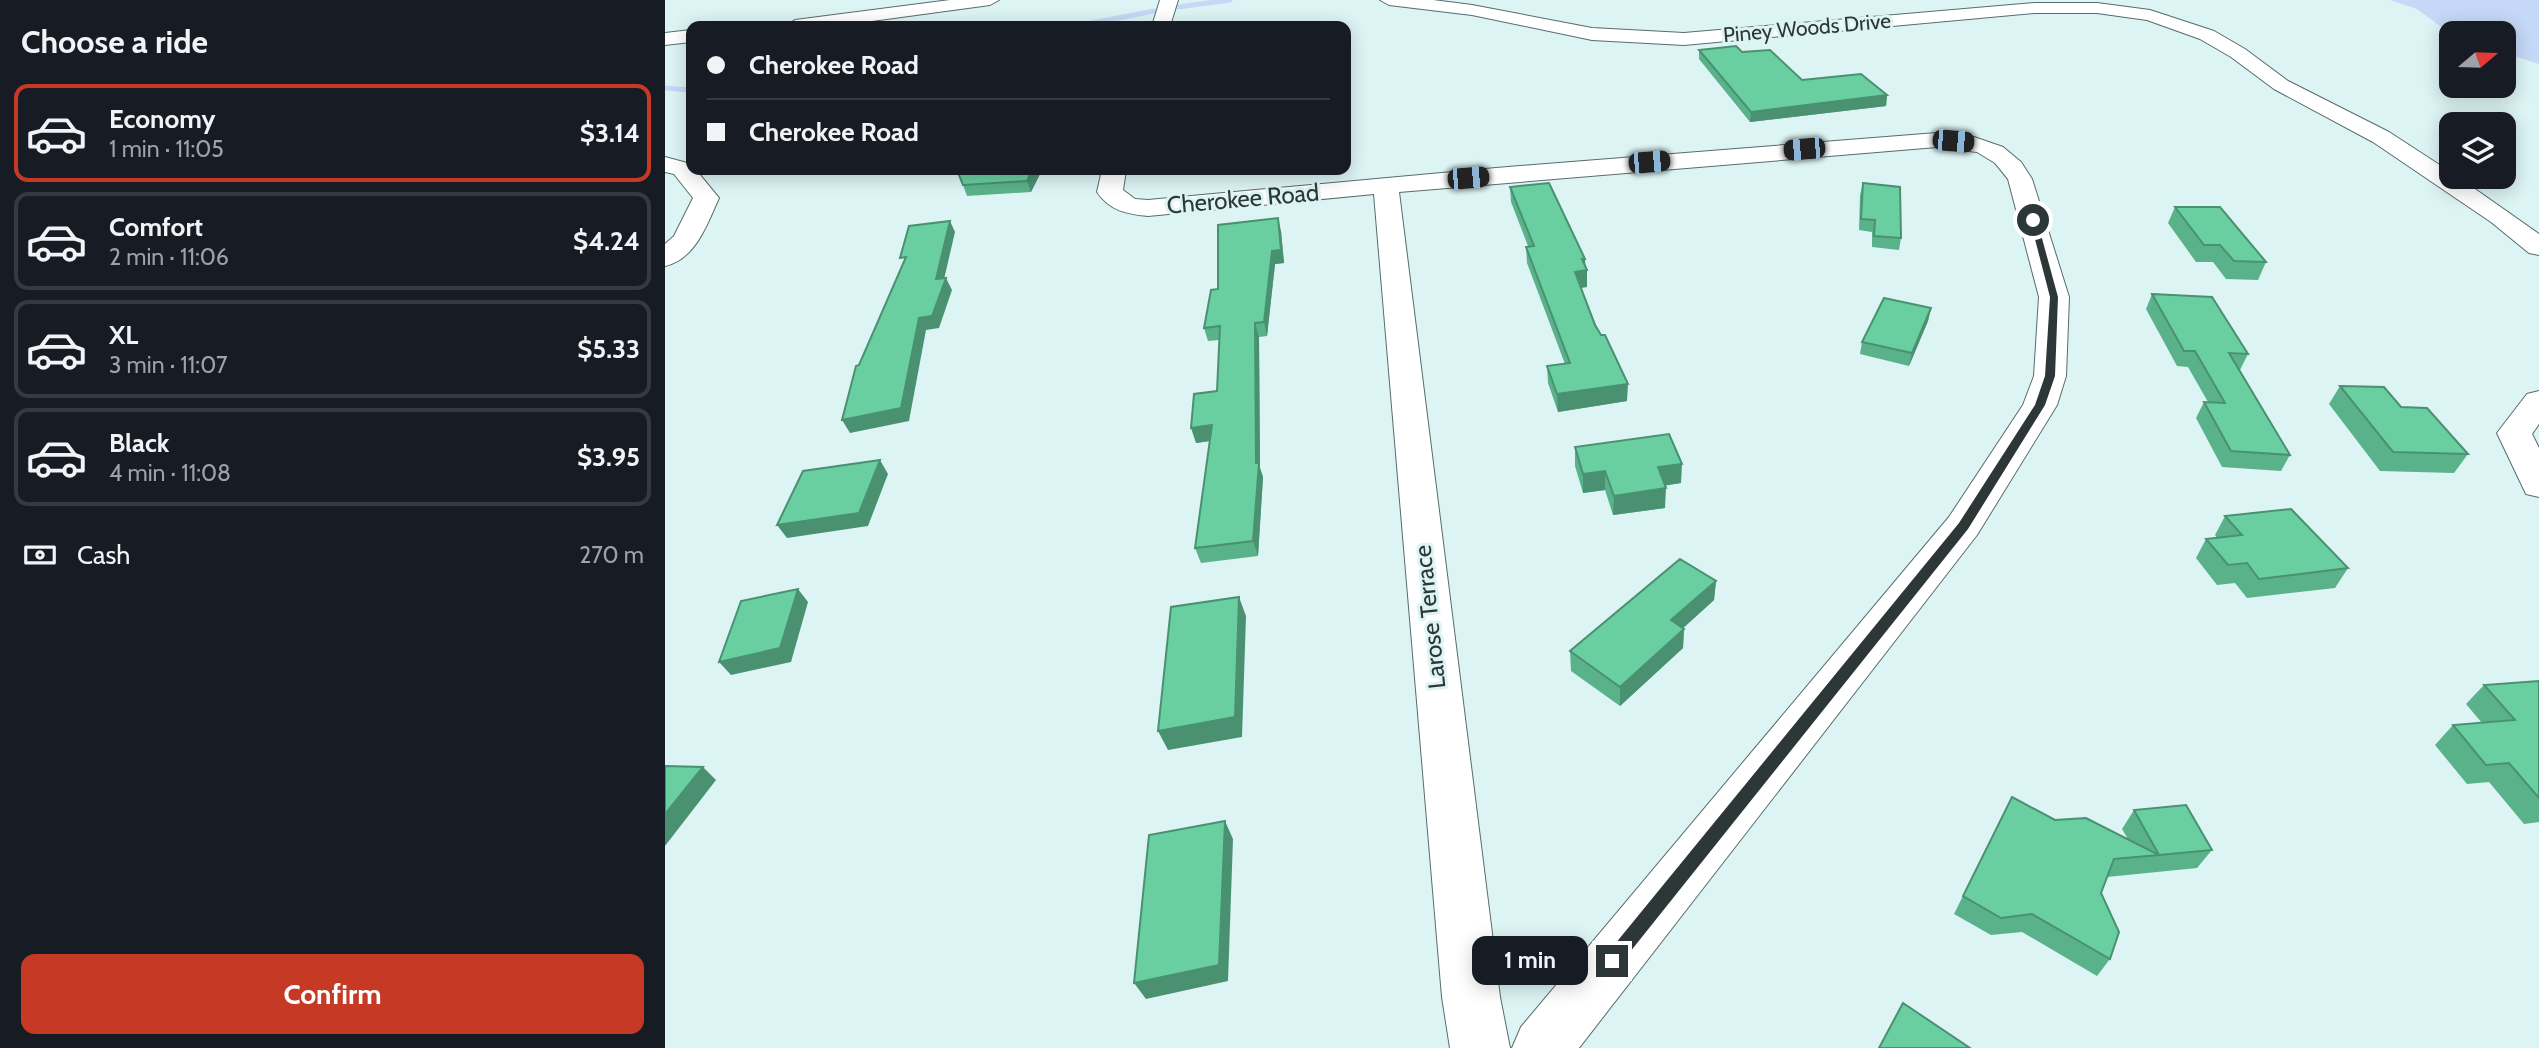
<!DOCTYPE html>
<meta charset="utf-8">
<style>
:root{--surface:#171b24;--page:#20242c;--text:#f1f3f6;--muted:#9ea1a6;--line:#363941;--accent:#c63a25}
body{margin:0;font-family:Cabin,sans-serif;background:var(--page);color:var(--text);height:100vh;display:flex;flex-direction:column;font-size:26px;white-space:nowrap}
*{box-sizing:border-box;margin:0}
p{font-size:23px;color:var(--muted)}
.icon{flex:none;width:38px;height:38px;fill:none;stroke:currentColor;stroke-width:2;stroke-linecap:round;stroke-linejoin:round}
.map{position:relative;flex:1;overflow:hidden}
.details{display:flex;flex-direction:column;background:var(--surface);width:665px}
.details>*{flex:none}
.guide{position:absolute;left:21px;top:21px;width:665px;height:154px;border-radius:14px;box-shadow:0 4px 18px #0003;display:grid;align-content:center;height:154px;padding:0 21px;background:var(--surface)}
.needle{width:46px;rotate:71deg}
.controls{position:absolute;left:1774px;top:21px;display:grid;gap:14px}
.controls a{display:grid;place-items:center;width:77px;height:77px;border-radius:14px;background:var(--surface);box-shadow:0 4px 18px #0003;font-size:35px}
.end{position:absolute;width:32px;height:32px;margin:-16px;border:9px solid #2e3737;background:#fff;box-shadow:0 0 0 4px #fff}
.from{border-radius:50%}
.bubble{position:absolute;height:49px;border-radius:14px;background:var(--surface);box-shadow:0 4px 18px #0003;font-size:23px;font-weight:700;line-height:49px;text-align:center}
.car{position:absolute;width:21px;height:42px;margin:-21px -10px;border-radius:9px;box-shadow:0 0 5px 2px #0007;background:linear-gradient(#222 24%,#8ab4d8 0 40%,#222 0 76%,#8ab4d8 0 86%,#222 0)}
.guide b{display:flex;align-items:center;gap:24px;height:66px;font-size:26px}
.guide b+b{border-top:2px solid var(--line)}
.guide i{width:18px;height:18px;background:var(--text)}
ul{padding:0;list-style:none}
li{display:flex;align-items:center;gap:21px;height:98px;margin:0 14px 10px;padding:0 7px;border:4px solid var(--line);border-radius:14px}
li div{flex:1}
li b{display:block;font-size:26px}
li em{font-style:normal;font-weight:700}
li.on{border-color:var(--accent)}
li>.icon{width:63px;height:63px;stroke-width:1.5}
h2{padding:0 21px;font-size:32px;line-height:84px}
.pay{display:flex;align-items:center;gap:18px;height:77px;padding:0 21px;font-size:26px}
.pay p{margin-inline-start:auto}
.primary-button{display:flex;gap:14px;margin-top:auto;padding:14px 21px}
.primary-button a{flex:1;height:80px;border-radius:14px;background:var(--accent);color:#fff;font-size:28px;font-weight:700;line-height:80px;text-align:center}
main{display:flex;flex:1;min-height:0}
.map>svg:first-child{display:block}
.water{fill:#c6d8f7}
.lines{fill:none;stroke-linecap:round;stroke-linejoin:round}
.stream{stroke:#c6d8f7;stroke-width:5}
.minor-casing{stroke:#576c6b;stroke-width:2}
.minor{fill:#fff;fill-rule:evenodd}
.wall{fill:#5ab28a}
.shaded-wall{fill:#4a9171}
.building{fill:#69cfa1;stroke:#4a9171;stroke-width:2}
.route{fill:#2e3737}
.labels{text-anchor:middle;stroke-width:6;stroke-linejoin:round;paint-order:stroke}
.far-street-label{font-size:21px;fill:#2e3737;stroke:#ddf4f4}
.street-label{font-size:24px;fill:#2e3737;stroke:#ddf4f4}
</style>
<main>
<section class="details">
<h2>Choose a ride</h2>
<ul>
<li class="on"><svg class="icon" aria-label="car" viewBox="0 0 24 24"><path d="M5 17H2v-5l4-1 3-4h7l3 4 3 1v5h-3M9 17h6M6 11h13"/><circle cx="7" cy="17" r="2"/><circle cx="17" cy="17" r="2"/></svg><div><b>Economy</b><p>1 min · 11:05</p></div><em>$3.14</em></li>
<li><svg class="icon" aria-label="car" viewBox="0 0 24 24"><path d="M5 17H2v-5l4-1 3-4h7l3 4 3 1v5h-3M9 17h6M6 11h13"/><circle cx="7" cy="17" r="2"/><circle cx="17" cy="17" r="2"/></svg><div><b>Comfort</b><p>2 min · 11:06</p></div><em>$4.24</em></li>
<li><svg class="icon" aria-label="car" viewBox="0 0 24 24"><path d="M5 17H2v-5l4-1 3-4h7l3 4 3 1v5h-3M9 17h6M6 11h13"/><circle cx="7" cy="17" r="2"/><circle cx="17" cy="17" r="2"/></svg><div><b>XL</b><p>3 min · 11:07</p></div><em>$5.33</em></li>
<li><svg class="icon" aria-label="car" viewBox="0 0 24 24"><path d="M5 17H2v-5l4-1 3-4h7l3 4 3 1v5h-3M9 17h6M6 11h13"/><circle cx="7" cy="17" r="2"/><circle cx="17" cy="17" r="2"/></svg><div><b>Black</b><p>4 min · 11:08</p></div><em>$3.95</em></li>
</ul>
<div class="pay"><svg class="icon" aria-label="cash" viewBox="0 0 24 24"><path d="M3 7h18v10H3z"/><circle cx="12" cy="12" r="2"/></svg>Cash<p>270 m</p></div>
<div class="primary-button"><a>Confirm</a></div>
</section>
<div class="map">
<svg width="1874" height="1048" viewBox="0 0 1874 1048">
<rect width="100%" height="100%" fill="#ddf4f4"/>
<path class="water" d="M 1725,0 L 1874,0 L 1874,64 L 1839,53 L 1839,33 L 1787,35 L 1752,9 Z"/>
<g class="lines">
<path class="stream" d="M 513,7 L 565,0
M 411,26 L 489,11
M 0,88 L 26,90"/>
<defs>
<path id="minor" d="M 285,0 L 334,0 L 325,5 L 170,26 L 121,26 L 130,20 Z
M 495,0 L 513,0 L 505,26 L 487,26 Z
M 715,0 L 768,0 L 807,5 L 927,28 L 1019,33 L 1370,3 L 1432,3 L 1485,10 L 1549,31 L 1580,49 L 1623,81 L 1724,132 L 1787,173 L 1787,177 L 1793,177 L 1874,234 L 1874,255 L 1864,253 L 1826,222 L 1708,142 L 1609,89 L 1566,57 L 1535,39 L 1482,20 L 1432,13 L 1370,13 L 1019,45 L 927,40 L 807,15 L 724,5 Z
M 26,30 L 26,42 L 0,45 L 0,33 Z
M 1272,133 L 1309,137 L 1338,147 L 1356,162 L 1367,179 L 1404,297 L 1401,376 L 1392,405 L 1312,535 L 914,1048 L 847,1048 L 856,1027 L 1284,517 L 1358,405 L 1369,376 L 1374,297 L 1343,179 L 1330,163 L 1312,152 L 1272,147 L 734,192 L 835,997 L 845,1048 L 785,1048 L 777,997 L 709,194 L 483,216 C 462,214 445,211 432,192 L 437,170 L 461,170 L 458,190 L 470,199 L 483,200 L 831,168 Z
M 0,157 L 26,164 L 26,170 L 31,170 L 54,198 C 42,224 31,259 0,266 L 0,244 L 9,236 L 28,198 L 9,174 L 0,172 Z
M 1874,391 L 1874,424 L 1867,434 L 1874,448 L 1874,497 L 1861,494 L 1832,433 L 1862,394 Z"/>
</defs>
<use href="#minor" class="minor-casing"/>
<use href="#minor" class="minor"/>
</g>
<path class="wall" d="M 1034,50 L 1077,52 L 1137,80 L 1222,95 L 1221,106 L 1085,122 L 1034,59 Z
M 377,170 L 366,192 L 302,196 L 298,185 Z
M 1198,183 L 1236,238 L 1234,250 L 1207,247 L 1207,232 L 1194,230 L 1195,195 Z
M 845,187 L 920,259 L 922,287 L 916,288 L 962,401 L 893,412 L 883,383 L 882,366 L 900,364 L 862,263 L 861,247 L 863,246 L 846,202 Z
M 1510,207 L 1601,262 L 1593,280 L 1561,279 L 1548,262 L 1531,262 L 1503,223 Z
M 616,231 L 619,263 L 610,264 L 602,336 L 594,337 L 595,468 L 598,477 L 593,556 L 536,563 L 530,548 L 545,441 L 531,443 L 552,391 L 554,340 L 543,341 L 539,328 L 553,289 Z
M 1487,294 L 1583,354 L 1575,370 L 1574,370 L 1625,455 L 1616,471 L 1557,467 L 1531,418 L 1539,402 L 1543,402 L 1523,367 L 1512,366 L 1481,309 Z
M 1266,308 L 1263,321 L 1244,366 L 1195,354 L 1197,342 Z
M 1675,386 L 1736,407 L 1803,454 L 1789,473 L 1715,471 L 1664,404 Z
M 910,447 L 1016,483 L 1000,485 L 1000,508 L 948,515 L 940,490 L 918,493 L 910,466 Z
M 1560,516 L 1683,568 L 1670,588 L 1582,598 L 1570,583 L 1552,585 L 1531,558 L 1541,539 L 1552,538 L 1550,535 Z
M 1051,581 L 1049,600 L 1018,628 L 1019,629 L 1018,648 L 955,706 L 906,671 L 905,651 Z
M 1874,681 L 1874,822 L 1859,824 L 1824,782 L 1802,784 L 1770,745 L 1788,725 L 1817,723 L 1801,704 L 1819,685 Z
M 1347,797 L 1390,820 L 1463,839 L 1457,829 L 1469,810 L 1547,850 L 1532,868 L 1442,877 L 1436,893 L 1445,959 L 1432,976 L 1357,932 L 1326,935 L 1289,914 Z"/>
<path class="shaded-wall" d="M 1222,95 L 1221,106 L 1085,122 L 1086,112 Z
M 367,170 L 377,170 L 366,192 L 362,181 Z
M 613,218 L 616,231 L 619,263 L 610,264 L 602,336 L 599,322 L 607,251 Z
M 285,221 L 290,232 L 277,288 L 281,278 L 287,290 L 274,328 L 261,330 L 244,421 L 185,433 L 177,420 L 254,318 Z
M 917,259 L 920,259 L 920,271 L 922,270 L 922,287 L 910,288 L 910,272 Z
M 1266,308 L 1263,321 L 1244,366 L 1247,353 Z
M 590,323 L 594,337 L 595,468 L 598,477 L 593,556 L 588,541 Z
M 963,384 L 962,401 L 893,412 L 892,394 Z
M 547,425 L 551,440 L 531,443 L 526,428 Z
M 215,460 L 223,474 L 203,526 L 122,538 L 112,525 Z
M 1017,464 L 1016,483 L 992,487 L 993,467 Z
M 940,471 L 940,490 L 918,493 L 918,474 Z
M 1001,488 L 1000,508 L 948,515 L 949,496 Z
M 1051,581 L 1049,600 L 1005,640 L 1006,620 Z
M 133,589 L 143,602 L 126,662 L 66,675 L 54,662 Z
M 574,597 L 581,616 L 577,737 L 503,750 L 493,731 Z
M 1019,629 L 1018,648 L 955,706 L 955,687 Z
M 38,767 L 51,780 L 0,846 L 0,814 Z
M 560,821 L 568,839 L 563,981 L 481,999 L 469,983 Z"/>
<path class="building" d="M 1071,46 L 1077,52 L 1105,50 L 1137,80 L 1196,74 L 1222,95 L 1086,112 L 1034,50 Z
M 292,170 L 367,170 L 362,181 L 298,185 Z
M 884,183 L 920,259 L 917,259 L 922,270 L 910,272 L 930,325 L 936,335 L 940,335 L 963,384 L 892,394 L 882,366 L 905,363 L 861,247 L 869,246 L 845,187 Z
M 1198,183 L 1235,187 L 1236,238 L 1209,236 L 1210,220 L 1196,219 Z
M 1510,207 L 1555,207 L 1601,262 L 1569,261 L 1555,245 L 1539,245 Z
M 613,218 L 616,250 L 607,251 L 599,322 L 590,323 L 591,463 L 594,463 L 588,541 L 530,548 L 547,425 L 526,428 L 529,394 L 552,391 L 555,326 L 539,328 L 546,290 L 553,289 L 553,225 Z
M 285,221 L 271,279 L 281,278 L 267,316 L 254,318 L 236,408 L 177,420 L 191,366 L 194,365 L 241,257 L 235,258 L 244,226 Z
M 1487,294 L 1547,297 L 1583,354 L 1564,353 L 1625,455 L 1566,451 L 1539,402 L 1560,403 L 1530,351 L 1519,351 Z
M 1219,298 L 1266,308 L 1247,353 L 1197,342 Z
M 1675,386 L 1719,387 L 1736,407 L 1762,408 L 1803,454 L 1728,452 Z
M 1004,434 L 1017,464 L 993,467 L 1001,488 L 949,496 L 940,471 L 918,474 L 910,447 Z
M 215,460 L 194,513 L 112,525 L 138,471 Z
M 1626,509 L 1683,568 L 1594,579 L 1582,563 L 1563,565 L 1541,539 L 1577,535 L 1560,516 Z
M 1015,559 L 1051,581 L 1006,620 L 1019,629 L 955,687 L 905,651 Z
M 133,589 L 115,648 L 54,662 L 76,601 Z
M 574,597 L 570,717 L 493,731 L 506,607 Z
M 1874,681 L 1874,798 L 1844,763 L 1821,765 L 1788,725 L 1850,720 L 1819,685 Z
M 0,766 L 38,767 L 0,814 Z
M 1347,797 L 1390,820 L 1421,818 L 1494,855 L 1449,859 L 1436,893 L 1454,932 L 1445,959 L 1367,914 L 1336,918 L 1298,896 Z
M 1521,805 L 1547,850 L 1494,855 L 1469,810 Z
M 560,821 L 554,965 L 469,983 L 484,835 Z
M 1238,1003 L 1305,1048 L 1214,1048 Z"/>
<path class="route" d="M 1368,218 L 1372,220 L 1393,297 L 1390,376 L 1380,405 L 1303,529 L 953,967 L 947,969 L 941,967 L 939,961 L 941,955 L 1294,523 L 1370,405 L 1380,376 L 1385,297 L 1365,220 Z"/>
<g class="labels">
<g class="far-street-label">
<text transform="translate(1142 28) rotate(-5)" y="7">Piney Woods Drive</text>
</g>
<g class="street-label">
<text transform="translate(578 199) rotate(-5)" y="8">Cherokee Road</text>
<text transform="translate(765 617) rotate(-96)" y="8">Larose Terrace</text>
</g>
</g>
</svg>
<div class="controls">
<a><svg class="needle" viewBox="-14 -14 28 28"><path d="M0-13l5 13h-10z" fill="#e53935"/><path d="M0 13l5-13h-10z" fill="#9ea1a6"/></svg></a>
<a><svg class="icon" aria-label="layers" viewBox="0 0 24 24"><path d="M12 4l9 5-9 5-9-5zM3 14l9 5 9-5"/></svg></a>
</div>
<i class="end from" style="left:1368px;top:220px"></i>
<i class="end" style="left:947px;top:961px"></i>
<div class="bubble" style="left:807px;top:936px;width:116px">1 min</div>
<i class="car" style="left:1288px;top:141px;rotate:95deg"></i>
<i class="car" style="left:1139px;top:149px;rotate:265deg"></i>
<i class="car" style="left:984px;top:162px;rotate:85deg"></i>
<i class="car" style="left:803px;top:178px;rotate:85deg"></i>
<div class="guide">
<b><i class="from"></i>Cherokee Road</b>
<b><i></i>Cherokee Road</b>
</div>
</div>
</main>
